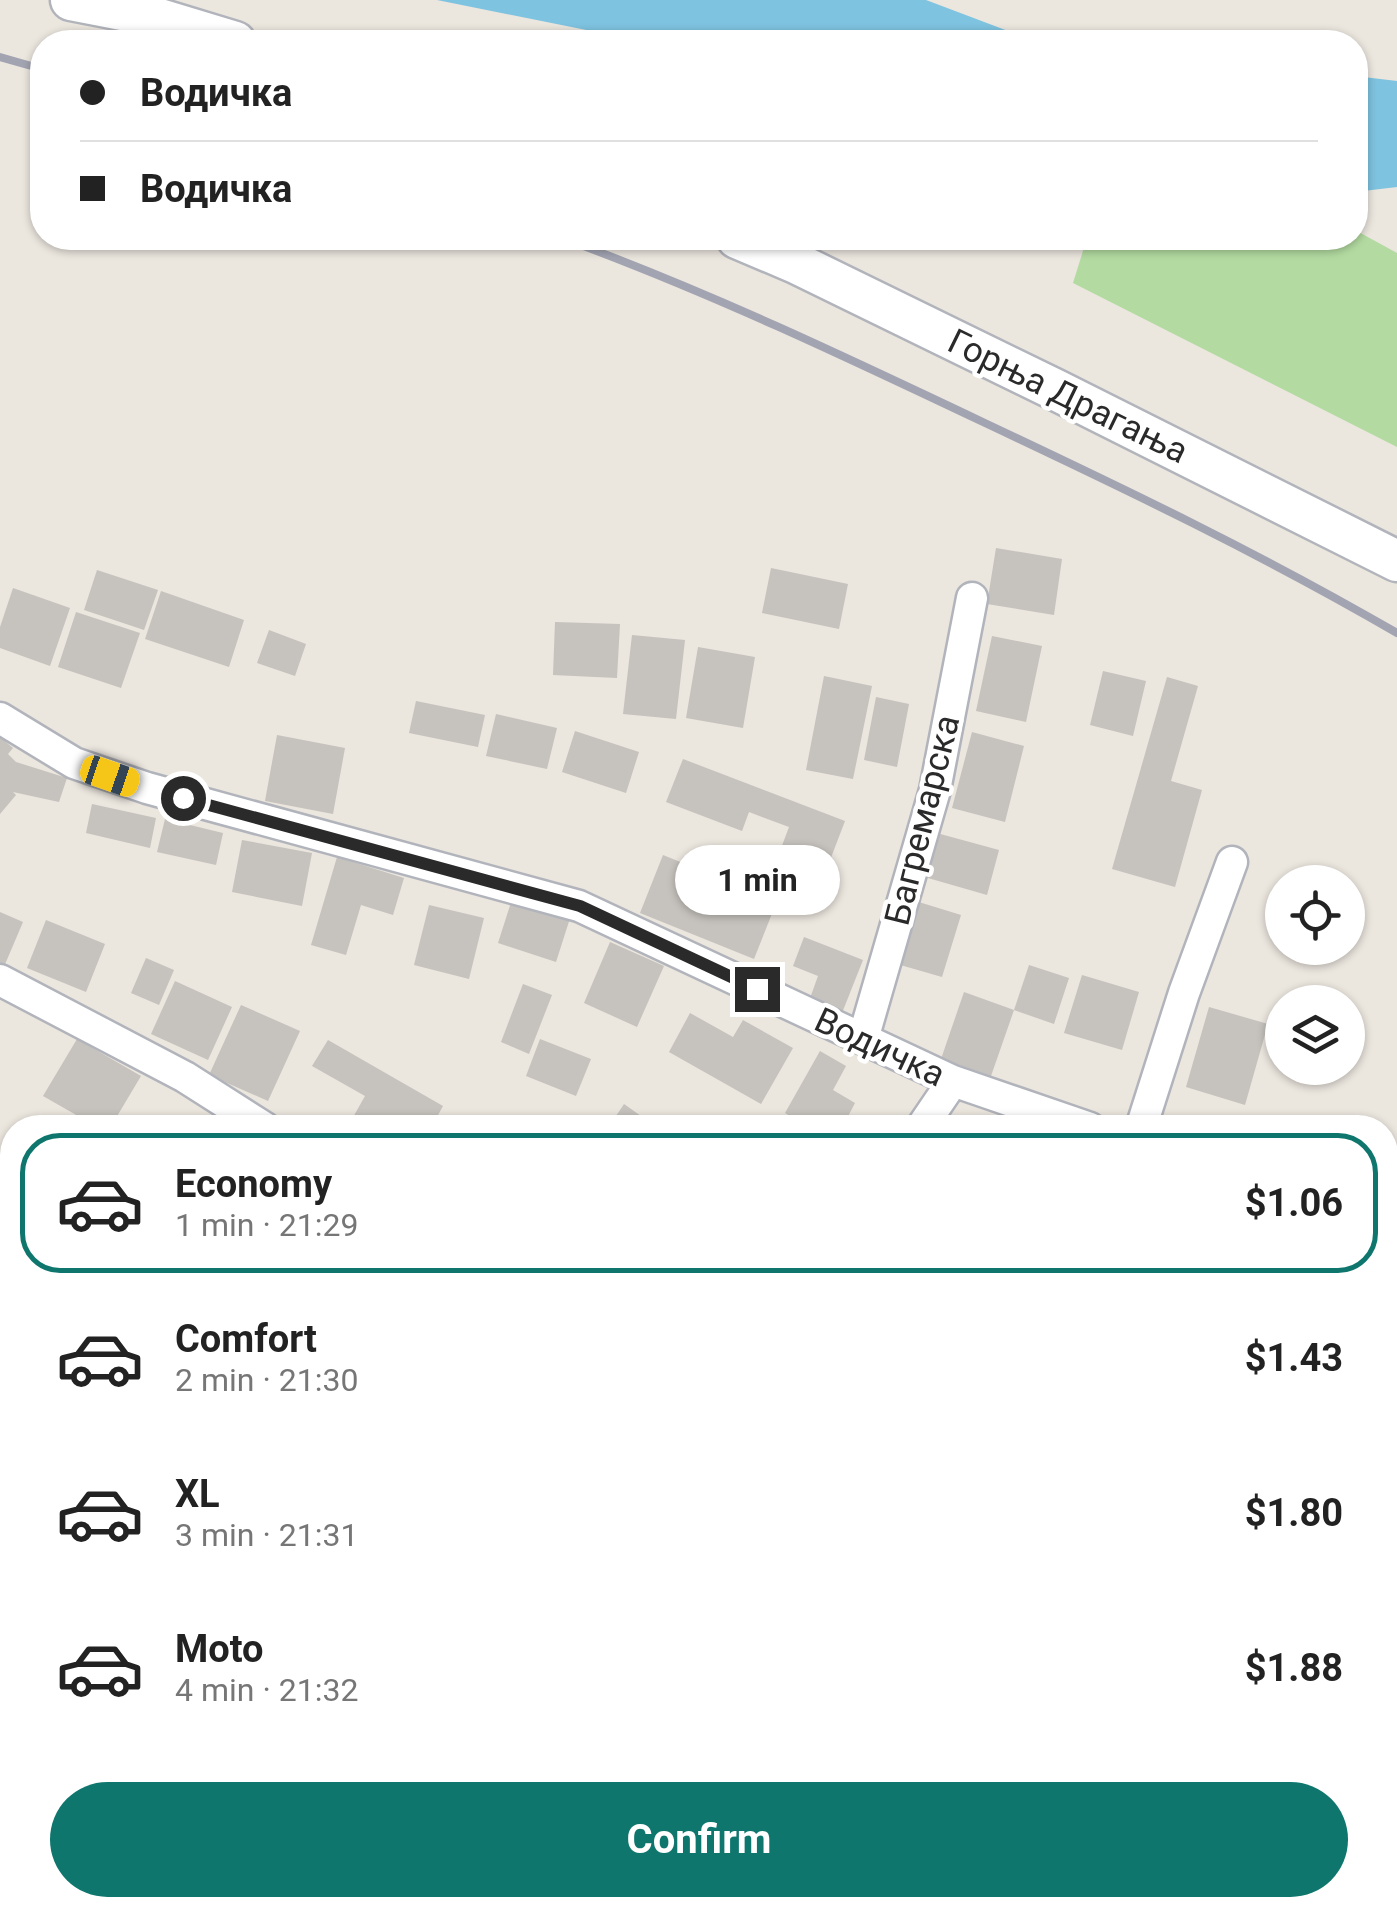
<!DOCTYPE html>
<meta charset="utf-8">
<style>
:root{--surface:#fff;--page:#f2f2f2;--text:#222;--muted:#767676;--line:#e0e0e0;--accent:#0f766e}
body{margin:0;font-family:Roboto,sans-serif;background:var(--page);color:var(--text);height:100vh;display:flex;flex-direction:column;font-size:38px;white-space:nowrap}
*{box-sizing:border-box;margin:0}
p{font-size:32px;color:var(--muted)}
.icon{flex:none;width:55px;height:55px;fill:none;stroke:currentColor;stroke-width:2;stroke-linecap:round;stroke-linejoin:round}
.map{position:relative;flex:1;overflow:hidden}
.details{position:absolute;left:0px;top:1115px;width:1398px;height:802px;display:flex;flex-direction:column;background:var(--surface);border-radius:40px 40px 0 0;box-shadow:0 2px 8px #0004}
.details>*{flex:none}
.banner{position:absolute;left:30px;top:30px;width:1338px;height:220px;border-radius:40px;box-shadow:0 2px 8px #0004;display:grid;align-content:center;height:220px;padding:0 50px;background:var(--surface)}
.controls{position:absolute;left:1265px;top:865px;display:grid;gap:20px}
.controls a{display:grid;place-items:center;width:100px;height:100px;border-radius:50%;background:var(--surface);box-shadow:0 2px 8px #0004;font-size:50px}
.end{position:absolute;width:45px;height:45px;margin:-22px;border:12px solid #2a2a2a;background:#fff;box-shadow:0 0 0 5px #fff}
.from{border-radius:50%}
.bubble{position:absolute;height:70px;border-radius:35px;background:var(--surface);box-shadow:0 2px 8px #0004;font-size:32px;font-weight:700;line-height:70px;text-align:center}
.car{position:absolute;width:30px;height:60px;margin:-30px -15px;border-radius:12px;box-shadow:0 0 8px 2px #0007;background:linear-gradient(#f5c518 24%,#345 0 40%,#f5c518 0 76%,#345 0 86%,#f5c518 0)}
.banner b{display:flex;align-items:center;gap:35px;height:95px;font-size:38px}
.banner b+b{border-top:2px solid var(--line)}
.banner i{width:25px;height:25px;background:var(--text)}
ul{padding:18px 0 0;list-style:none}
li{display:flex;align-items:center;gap:30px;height:140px;margin:0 20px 15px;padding:0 30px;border:5px solid transparent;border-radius:40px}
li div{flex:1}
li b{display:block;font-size:38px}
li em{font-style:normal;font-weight:700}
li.on{border-color:var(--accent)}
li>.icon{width:90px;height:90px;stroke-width:1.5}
.primary-button{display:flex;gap:20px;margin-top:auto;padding:20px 50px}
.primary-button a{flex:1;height:115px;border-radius:60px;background:var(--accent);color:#fff;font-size:40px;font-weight:700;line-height:115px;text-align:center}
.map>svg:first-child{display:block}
.green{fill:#b3dba1}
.water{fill:#7ec3e0}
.building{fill:#c6c2bd}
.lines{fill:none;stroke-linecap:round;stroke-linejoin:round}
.lane-casing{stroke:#b2b4bc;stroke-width:20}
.street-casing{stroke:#b2b4bc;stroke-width:35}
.secondary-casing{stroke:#b2b4bc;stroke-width:45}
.lane{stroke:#fff;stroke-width:15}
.street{stroke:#fff;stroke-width:30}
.secondary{stroke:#fff;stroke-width:40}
.rail{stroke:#a2a4b2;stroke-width:8}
.route{stroke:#2a2a2a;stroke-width:12}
.labels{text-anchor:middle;stroke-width:9;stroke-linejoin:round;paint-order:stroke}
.street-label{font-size:35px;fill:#2a2a2a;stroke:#fff}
</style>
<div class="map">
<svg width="1397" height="1917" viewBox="0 0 1397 1917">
<rect width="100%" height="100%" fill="#ebe6de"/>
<path class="green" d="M 1355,230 L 1397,253 L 1397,447 L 1073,283 L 1087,238 L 1355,238 Z"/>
<path class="water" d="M 437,0 L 926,0 L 1037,42 L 646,42 Z
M 1355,76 L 1397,81 L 1397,187 L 1355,192 Z
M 0,1691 L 12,1696 L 12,1787 L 0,1784 Z
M 265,1905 L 432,1905 L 448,1917 L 281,1917 Z"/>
<path class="building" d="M 996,548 L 1062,559 L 1054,615 L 987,604 Z
M 771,568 L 848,584 L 839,629 L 762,613 Z
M 97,570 L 158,590 L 144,630 L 84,610 Z
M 13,588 L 70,608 L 50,666 L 0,648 L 0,627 Z
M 161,591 L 244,620 L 229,667 L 145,639 Z
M 76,612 L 140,633 L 121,688 L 58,667 Z
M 555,622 L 620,624 L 617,678 L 553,675 Z
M 269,630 L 306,644 L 295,676 L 257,663 Z
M 632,635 L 685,640 L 676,719 L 623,714 Z
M 992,636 L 1042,646 L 1026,722 L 976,711 Z
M 698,647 L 755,657 L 743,728 L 686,718 Z
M 1103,671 L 1146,681 L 1133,736 L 1090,725 Z
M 824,676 L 872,686 L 853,779 L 806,770 Z
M 1167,677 L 1198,686 L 1171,781 L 1202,790 L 1175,887 L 1112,869 Z
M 876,697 L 909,704 L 897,767 L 864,760 Z
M 416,701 L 485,715 L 478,747 L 409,733 Z
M 496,714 L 557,728 L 547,769 L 486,756 Z
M 575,731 L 639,752 L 626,793 L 562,772 Z
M 972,732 L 1024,746 L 1005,822 L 952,808 Z
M 277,735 L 345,748 L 333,814 L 265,801 Z
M 0,737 L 13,748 L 8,754 L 16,762 L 67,778 L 59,802 L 13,792 L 16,795 L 0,814 Z
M 683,759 L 845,821 L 827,868 L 780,851 L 789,827 L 749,812 L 742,831 L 666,802 Z
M 92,804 L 156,818 L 150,848 L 86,833 Z
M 165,819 L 223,833 L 216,865 L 157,852 Z
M 933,832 L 999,850 L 987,895 L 921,876 Z
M 242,840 L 312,853 L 302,906 L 232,892 Z
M 663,855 L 777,901 L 754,959 L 640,913 Z
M 337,857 L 404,878 L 393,915 L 361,905 L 346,955 L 311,945 Z
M 514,893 L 572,912 L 556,962 L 498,943 Z
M 909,899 L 961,915 L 942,977 L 890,962 Z
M 429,905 L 484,918 L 469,979 L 414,965 Z
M 0,912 L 23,922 L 3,969 L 0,967 Z
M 46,920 L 105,944 L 86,992 L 27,968 Z
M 804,937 L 863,960 L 842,1013 L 809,1001 L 818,976 L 793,966 Z
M 610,942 L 664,966 L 637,1027 L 584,1003 Z
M 146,958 L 174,970 L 159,1005 L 131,993 Z
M 1029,965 L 1069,978 L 1054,1024 L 1014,1010 L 991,1076 L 941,1059 L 964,992 L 1014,1010 Z
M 1082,975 L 1139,992 L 1122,1050 L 1064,1033 Z
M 175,981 L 232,1007 L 208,1060 L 151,1034 Z
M 523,984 L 552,995 L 529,1054 L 501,1042 Z
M 241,1005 L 300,1031 L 268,1101 L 209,1075 Z
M 1209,1007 L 1268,1024 L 1245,1105 L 1186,1087 Z
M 690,1013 L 733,1037 L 743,1020 L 793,1048 L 761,1104 L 669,1052 Z
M 77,1039 L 141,1076 L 110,1128 L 99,1128 L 43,1096 Z
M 540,1039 L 591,1059 L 576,1096 L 526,1076 Z
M 328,1040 L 443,1106 L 431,1128 L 347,1128 L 365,1096 L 312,1066 Z
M 820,1051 L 846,1066 L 833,1090 L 855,1103 L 842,1128 L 809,1128 L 785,1113 Z
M 624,1104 L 658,1128 L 608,1128 Z
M 445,1116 L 467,1128 L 438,1128 Z
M 1385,1319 L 1397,1327 L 1397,1402 L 1385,1394 Z"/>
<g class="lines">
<defs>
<path id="lane" d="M 1385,1493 L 1397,1496"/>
<path id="street" d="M 0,718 L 74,763 L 147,788 L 579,906 L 953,1081 L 1090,1128
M 0,980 L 185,1077 L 265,1128
M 863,1039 L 935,790 L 972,598
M 921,1128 L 953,1081
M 1141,1128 L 1184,993 L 1232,862
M 1385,1231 L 1397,1235
M 0,1646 L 12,1650"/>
<path id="secondary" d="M 71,0 L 143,14 L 235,42
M 737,238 L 796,263 L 1056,390 L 1397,561"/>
</defs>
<use href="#lane" class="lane-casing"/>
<use href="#street" class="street-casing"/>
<use href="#secondary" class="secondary-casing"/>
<use href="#lane" class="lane"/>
<use href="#street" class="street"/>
<use href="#secondary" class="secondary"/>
<path class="rail" d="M 0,57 L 42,69
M 562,238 C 707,291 846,357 985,423 C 1125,489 1263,555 1397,633"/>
</g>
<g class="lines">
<path class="route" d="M 183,798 L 580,906 L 757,989"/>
</g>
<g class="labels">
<g class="street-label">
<text transform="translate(1068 396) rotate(26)" y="12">Горња Драгања</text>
<text transform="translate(922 820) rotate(-76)" y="12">Багремарска</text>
<text transform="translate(880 1047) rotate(25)" y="12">Водичка</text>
</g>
</g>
</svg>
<div class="controls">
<a><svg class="icon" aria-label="locate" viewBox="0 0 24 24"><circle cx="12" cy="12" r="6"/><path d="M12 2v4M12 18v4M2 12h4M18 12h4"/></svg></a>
<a><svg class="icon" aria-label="layers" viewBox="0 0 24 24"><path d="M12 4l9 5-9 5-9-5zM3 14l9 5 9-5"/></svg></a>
</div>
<i class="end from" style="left:183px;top:798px"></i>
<i class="end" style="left:757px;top:989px"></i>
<div class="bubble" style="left:675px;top:845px;width:165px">1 min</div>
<i class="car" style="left:110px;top:776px;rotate:109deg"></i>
<div class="banner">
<b><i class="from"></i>Водичка</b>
<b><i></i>Водичка</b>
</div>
<section class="details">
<ul>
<li class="on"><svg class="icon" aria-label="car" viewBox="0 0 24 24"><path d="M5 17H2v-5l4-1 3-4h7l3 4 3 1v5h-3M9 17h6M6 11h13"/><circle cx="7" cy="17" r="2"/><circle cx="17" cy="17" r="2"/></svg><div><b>Economy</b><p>1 min · 21:29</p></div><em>$1.06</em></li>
<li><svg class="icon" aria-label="car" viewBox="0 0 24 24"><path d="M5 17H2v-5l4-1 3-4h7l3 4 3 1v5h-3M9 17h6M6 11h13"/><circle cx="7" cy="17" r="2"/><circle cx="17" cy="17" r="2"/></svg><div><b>Comfort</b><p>2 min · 21:30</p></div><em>$1.43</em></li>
<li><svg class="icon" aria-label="car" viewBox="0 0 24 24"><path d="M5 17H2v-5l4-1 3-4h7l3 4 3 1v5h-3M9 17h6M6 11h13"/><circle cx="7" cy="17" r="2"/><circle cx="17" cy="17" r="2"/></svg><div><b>XL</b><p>3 min · 21:31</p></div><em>$1.80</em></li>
<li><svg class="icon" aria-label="car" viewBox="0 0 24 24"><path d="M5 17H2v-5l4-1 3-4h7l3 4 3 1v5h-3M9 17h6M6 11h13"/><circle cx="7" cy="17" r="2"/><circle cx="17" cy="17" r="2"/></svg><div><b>Moto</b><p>4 min · 21:32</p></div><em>$1.88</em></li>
</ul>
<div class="primary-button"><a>Confirm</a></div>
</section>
</div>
